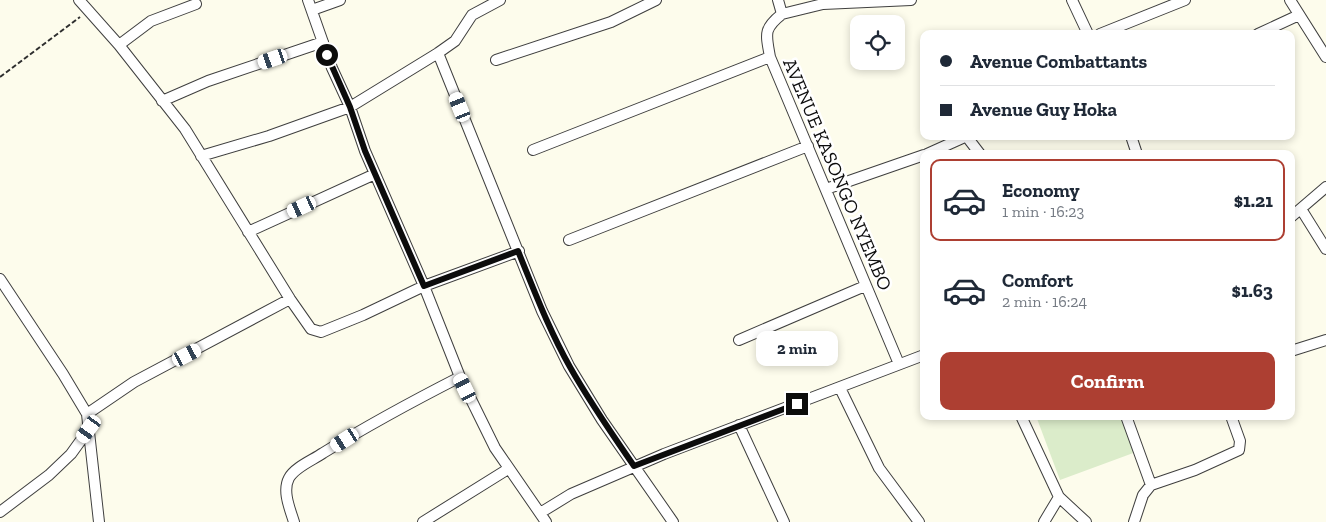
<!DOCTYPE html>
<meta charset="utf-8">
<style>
:root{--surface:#fff;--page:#f2f2f3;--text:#1f2937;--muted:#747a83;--line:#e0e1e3;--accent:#ad3f32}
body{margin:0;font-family:"Zilla Slab",serif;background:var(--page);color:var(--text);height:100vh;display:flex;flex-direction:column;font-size:19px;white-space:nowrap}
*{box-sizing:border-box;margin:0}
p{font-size:16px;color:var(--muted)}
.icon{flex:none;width:28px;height:28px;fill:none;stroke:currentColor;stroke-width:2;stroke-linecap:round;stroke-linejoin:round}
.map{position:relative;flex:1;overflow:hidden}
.drawer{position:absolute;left:920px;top:150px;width:375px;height:270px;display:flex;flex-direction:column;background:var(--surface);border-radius:10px;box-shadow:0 2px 8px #0003}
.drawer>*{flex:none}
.banner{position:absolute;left:920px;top:30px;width:375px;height:110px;border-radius:10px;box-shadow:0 2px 8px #0003;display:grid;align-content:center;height:110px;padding:0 20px;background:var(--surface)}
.controls{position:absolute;left:850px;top:15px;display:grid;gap:10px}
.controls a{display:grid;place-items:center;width:55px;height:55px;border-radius:10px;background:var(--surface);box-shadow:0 2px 8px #0003;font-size:25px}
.end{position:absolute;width:22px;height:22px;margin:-11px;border:6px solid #0c0c0c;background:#fff;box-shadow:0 0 0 2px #fff}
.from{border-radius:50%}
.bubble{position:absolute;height:35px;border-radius:10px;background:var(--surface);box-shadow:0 2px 8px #0003;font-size:16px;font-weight:700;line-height:35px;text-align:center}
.car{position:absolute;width:15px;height:30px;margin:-15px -8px;border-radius:6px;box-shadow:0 0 4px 1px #0007;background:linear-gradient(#fff 24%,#345 0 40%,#fff 0 76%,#345 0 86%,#fff 0)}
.banner b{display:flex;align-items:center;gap:18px;height:48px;font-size:19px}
.banner b+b{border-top:1px solid var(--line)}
.banner i{width:12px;height:12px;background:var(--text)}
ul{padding:9px 0 0;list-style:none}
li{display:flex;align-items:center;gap:15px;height:82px;margin:0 10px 8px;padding:0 10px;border:2px solid transparent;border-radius:10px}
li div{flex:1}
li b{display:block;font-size:19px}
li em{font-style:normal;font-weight:700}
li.on{border-color:var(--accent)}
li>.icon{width:45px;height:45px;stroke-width:1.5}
.cta{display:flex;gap:10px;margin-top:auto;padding:10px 20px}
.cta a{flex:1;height:58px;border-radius:10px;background:var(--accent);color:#fff;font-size:20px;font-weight:700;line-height:58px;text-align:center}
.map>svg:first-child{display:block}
.pitch{fill:#dbecca}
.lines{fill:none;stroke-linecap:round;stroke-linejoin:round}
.minor-casing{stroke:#3f3f3f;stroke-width:12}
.path{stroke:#2e2e2e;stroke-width:2;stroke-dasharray:5 2.5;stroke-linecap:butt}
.minor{stroke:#fff;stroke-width:10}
.route{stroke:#0c0c0c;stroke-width:6}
.labels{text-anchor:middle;stroke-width:5;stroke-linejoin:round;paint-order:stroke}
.street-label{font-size:19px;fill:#0c0c0c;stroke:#fff}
</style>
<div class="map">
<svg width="1326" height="522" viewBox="0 0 1326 522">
<rect width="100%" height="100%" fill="#fdfcec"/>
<path class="pitch" d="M 1036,416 L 1122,416 L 1136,452 L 1060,480 Z"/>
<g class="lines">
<defs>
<path id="minor" d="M 79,0 L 119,45 L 185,129 L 290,299 L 311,329 L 321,332 L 363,315 L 424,286 L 519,251
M 308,0 L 332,68 L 350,107 L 365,151 L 424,286 L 460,377 L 495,448 L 546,522
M 778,0 L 782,14 C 763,29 766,34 770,57 L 899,364
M 1072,0 L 1088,34
M 1290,0 L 1326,57
M 312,10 L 340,0
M 782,14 L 823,4 L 911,0
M 1100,34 L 1185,0
M 1258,34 L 1299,15
M 119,45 L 151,21 L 196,4
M 438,53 L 542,311 L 569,366 L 602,420 L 673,522
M 496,60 L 611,22 L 656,0
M 162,101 L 208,81 L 323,42
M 1131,136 L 1137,154
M 967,137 L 980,154
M 533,150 L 770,57
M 927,154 L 967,136
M 201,156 L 269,136 L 350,107 L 438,53 L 455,41 L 472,15 L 500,0
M 826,189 L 924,155
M 1301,209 L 1326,249
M 1291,217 L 1326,187
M 248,232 L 375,174
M 569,240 L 808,146
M 0,279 L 63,374 L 87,414 L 99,522
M 739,340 L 865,286
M 1291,351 L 1326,340
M 840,388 L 879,468 L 919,522
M 87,414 L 134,382 L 290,299
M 1021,416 L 1059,497 L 1086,522
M 1126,416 L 1151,485
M 739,425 L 784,522
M 0,512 L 49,475 L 71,454 L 89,429
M 540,513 L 571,494 L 664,454 L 924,355
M 294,522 C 290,509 282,491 289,478 C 295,467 313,460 323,453 C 367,426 413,401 460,377
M 423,522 L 508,469
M 1044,522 L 1059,497
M 1134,522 L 1143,495 L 1151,485 L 1195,470 L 1239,450 L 1240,441 L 1231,416"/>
</defs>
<use href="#minor" class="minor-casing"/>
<path class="path" d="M 0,77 L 80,17"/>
<use href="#minor" class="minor"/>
</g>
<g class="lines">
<path class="route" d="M 327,55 L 350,107 L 365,151 L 424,286 L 518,251 C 534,290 549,330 570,367 C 589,401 612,434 634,466 L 797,404"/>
</g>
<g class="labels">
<g class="street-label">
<text transform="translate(838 174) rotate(67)" y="7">AVENUE KASONGO NYEMBO</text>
</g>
</g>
</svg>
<div class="controls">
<a><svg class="icon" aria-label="locate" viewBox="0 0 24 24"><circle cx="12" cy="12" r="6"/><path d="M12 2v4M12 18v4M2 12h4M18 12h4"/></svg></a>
</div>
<i class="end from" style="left:327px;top:55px"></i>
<i class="end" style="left:797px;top:404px"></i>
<div class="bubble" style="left:756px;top:331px;width:82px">2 min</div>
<i class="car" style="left:273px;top:59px;rotate:251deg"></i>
<i class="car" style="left:460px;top:107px;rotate:338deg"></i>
<i class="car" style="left:302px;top:207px;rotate:245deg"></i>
<i class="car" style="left:187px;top:355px;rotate:63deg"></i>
<i class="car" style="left:465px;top:388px;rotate:334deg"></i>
<i class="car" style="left:89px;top:429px;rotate:216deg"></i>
<i class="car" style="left:345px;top:440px;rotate:238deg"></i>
<div class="banner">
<b><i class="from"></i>Avenue Combattants</b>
<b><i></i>Avenue Guy Hoka</b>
</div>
<section class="drawer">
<ul>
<li class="on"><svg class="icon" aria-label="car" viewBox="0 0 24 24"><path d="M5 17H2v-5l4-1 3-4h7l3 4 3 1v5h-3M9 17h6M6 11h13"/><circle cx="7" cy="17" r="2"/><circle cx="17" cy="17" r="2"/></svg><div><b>Economy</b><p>1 min · 16:23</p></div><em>$1.21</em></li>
<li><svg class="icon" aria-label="car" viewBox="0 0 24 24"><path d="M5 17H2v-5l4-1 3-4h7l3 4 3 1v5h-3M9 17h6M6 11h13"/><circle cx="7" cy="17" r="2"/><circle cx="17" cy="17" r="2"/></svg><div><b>Comfort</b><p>2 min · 16:24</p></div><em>$1.63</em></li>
</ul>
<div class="cta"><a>Confirm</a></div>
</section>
</div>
